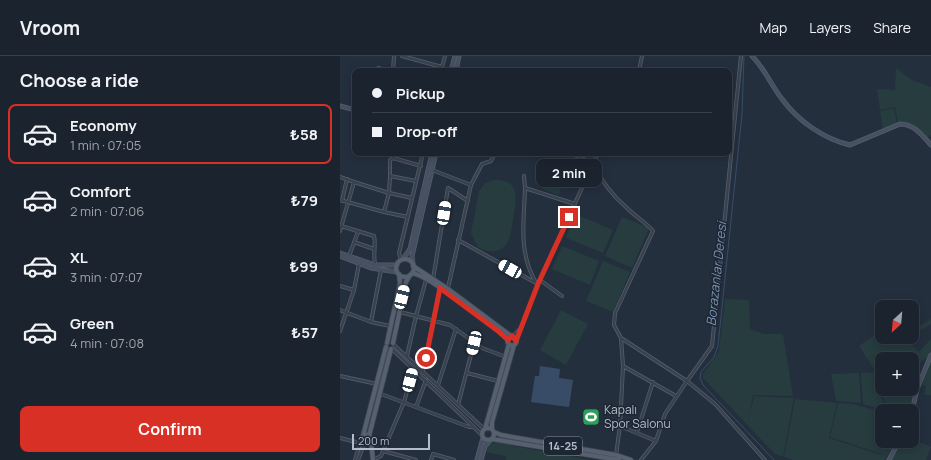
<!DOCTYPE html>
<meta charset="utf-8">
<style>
:root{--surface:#1b232e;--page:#242b36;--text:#f1f3f6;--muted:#a0a4aa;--line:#39404a;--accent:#d93025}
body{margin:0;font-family:Manrope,sans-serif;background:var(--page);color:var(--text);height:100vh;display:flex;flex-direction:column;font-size:15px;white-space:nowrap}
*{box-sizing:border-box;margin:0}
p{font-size:13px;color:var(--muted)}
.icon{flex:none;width:22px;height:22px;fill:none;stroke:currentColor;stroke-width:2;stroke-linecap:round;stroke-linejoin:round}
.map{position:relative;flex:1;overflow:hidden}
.details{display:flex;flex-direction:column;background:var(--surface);width:340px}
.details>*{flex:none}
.hud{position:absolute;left:12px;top:12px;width:380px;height:88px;border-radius:8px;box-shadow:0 2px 10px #0003,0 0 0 1px var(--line);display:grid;align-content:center;height:88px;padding:0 20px;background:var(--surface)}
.needle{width:26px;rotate:206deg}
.buttons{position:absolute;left:535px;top:244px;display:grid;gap:8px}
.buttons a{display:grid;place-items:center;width:44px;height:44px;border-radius:8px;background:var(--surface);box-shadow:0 2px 10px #0003,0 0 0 1px var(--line);font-size:20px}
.scale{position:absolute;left:12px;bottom:10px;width:78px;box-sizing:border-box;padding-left:4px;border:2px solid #b4bcc9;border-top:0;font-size:11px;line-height:14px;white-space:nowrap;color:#b4bcc9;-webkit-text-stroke:3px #1d2633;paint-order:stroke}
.end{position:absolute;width:18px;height:18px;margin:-9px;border:5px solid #d93025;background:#fff;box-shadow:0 0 0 2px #fff}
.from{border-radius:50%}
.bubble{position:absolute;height:28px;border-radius:8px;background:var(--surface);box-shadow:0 2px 10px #0003,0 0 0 1px var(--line);font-size:13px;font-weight:700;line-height:28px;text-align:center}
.car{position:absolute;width:12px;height:24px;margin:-12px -6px;border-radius:5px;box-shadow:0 0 3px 1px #0007;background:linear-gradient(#fff 24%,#345 0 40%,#fff 0 76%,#345 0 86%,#fff 0)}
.hud b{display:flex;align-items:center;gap:14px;height:38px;font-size:15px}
.hud b+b{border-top:1px solid var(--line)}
.hud i{width:10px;height:10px;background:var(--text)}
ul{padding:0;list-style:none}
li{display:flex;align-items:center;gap:12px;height:60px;margin:0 8px 6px;padding:0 12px;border:2px solid transparent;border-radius:8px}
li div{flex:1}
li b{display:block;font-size:15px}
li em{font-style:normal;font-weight:700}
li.active{border-color:var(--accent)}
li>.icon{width:36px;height:36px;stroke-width:1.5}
h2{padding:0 20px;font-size:18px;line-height:48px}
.primary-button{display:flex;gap:8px;margin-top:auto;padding:8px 20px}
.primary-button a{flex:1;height:46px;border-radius:8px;background:var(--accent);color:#fff;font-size:16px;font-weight:700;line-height:46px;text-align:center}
header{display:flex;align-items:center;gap:24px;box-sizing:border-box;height:56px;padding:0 20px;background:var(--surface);border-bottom:1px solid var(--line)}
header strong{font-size:19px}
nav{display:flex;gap:22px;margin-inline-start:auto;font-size:14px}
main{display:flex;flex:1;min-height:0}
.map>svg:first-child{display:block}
.green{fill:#263c3f;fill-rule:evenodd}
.water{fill:#394c67}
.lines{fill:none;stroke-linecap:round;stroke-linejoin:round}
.stream{stroke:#394c67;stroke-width:1}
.street-casing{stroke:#565f6c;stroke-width:4}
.secondary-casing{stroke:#565f6c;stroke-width:5}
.primary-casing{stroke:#414a57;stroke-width:5.5}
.street{stroke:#38414e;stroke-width:2.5}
.secondary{stroke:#465061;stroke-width:3.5}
.primary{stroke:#56606e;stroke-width:4}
.route{stroke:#d93025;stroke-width:5}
.labels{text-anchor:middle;stroke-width:3;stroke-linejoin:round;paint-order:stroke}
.shield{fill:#1d2633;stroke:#878f9c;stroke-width:1}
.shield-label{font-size:11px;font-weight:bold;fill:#b4bcc9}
.poi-label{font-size:12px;fill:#b4bcc9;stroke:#1d2633;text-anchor:start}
.water-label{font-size:13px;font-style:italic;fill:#7c92b1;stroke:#1d2633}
</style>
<header>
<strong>Vroom</strong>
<nav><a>Map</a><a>Layers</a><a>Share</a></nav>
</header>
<main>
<section class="details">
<h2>Choose a ride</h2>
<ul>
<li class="active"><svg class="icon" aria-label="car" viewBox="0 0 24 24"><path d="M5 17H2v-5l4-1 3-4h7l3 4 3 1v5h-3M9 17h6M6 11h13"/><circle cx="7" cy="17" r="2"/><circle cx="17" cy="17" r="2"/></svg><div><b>Economy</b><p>1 min · 07:05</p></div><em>₺58</em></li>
<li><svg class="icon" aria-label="car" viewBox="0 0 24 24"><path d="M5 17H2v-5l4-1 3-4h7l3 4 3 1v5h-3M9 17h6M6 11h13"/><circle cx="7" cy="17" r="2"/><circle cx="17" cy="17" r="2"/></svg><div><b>Comfort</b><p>2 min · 07:06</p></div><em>₺79</em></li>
<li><svg class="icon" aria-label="car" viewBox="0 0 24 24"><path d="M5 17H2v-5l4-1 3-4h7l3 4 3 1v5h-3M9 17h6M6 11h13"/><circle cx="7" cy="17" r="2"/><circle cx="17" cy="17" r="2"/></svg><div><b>XL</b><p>3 min · 07:07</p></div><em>₺99</em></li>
<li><svg class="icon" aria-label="car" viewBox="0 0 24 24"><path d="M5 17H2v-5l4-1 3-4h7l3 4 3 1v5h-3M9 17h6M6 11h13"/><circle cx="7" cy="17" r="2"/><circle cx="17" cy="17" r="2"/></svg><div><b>Green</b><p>4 min · 07:08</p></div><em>₺57</em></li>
</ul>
<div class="primary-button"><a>Confirm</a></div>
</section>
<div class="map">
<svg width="591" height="404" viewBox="0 0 591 404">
<rect width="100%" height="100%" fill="#242f3e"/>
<path class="green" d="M 556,12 L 572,24 L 591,31 L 591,79 L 587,82 C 578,73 571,66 558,67 L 555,51 L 540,54 L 537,33 L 555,34 Z
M 554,52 L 557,68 L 543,73 L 540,55 Z
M 208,112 L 229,119 L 225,133 L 221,132 L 219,139 L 202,133 Z
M 154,124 C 182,122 176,147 173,164 C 172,171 171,179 168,185 C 162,198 146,198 137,190 L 131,177 L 139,135 L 145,127 Z
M 235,158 L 273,174 L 263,197 L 226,182 Z
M 282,161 L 309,172 L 292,212 L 265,200 Z
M 222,190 L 259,205 L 250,229 L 212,213 Z
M 263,205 L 290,216 L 273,256 L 246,245 Z
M 385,243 L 409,244 L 410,273 L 424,278 L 443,278 L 453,340 L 413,339 L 408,366 L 414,340 L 454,342 L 443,401 L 435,398 L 363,322 L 363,318 L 379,295 Z
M 221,254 L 248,268 L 226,309 L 200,294 Z
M 591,263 L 591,268 L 572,280 L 572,275 Z
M 540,275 L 548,290 L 561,281 L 566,281 L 567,284 L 579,296 L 591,283 L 591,299 L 583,304 L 576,312 L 579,321 L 568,355 L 547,355 L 545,345 L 536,331 L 535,315 L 519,290 ZM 542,303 L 572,303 L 572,333 L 542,333 Z
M 591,304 L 591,339 L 584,339 L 586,330 L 582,329 Z
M 534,316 L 535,331 L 543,345 L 544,354 L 523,348 L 521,317 Z
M 519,317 L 521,347 L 496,345 L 491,318 Z
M 455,343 L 497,347 L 489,382 L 541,399 L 542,398 L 490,381 L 498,347 L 513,348 L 542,356 L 542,385 L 556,385 L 545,404 L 453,404 L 444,401 Z
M 572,383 L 591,391 L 586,404 L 551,404 L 562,385 L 572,385 Z
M 157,386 L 170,388 L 173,390 L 251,404 L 166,404 L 166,400 L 146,396 L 148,390 Z"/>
<path class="water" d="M 200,310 L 220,313 L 219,322 L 233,324 L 229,351 L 191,346 L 195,320 L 199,320 Z"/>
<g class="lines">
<path class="stream" d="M 404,0 L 402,58 L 378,290 L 374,301 L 361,316 L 360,322 L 363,329 L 434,404"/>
<defs>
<path id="street" d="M 62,0 L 102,11
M 38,12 L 51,15
M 53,15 L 54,0
M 101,15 L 105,0
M 299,15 L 302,0
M 230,97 L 253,107 C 260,123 273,140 287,152 C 295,160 305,166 313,175 L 275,257 L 274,269 L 281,282 L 283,310 L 280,370 L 276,399
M 92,114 L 131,129
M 50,120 L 50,104 L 53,102 L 81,110
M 184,120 L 185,132 L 235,148
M 0,121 L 14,126
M 185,132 C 184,167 178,195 196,227
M 0,144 L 44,156
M 2,145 L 7,123
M 68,161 L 44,156 L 49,137 L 72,142
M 1,170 L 34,180 C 36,186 33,200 35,209
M 0,175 L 14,126 L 49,137 L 50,120 L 76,125
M 118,184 L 196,227
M 14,186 L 34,193
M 9,200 L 18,176
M 61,204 L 59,197 L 83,97
M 93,223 L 108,132 L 128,145
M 200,224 L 222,240
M 0,230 L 14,234
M 108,232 L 131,129 L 142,108 L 151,105 L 155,97
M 0,254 L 31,266 L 50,270
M 60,256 L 110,269 L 142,292 L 166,301
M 31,266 L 41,214
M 0,275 L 14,234 L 19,208
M 173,280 L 180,273
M 281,282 L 347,325 L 372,290 L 401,0
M 176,285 L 198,228 L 258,97
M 54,289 L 144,373
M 52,293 L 142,379
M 67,300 L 76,260 L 86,224
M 283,310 L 336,340
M 83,315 L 100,232
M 127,317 L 158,325
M 0,320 L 37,328
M 98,329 L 116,273
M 41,338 L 129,371 L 133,371
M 118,349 L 134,287
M 76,351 L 86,324
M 280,370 L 316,385
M 297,376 L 313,326
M 0,382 L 20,387
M 43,395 L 76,404
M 15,404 L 21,384
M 18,404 L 24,388
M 33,404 L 41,400 L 64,346 L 73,313
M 91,404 L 93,398 L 114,404
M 301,404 L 316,385 L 325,358 L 347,325 L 375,348 L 425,404"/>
<path id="secondary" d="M 412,0 C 425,13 431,29 442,43 C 458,65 484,83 510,89 L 560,68 C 574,68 582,79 591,89
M 111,15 L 115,0
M 116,15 L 119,0
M 0,50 L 15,54
M 0,197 L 35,209 L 57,209
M 0,200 L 31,212 L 57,216
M 63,203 L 70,193 L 92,97
M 73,208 L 72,200 L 96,97
M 572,355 L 577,333 L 591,299
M 137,404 L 143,382
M 141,404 L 145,390 L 150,385
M 549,404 L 559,385"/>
<path id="primary" d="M56 212a9 9 0 1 1 18 0a9 9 0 1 1-18 0Z
M 73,210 L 108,233 L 171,280
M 72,217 C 88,219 156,271 168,284
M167.5 285a4.5 4.5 0 1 1 9 0a4.5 4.5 0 1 1-9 0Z
M 47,287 L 60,227 L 59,218
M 53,287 L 66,226 L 70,219
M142 378a6 6 0 1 1 12 0a6 6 0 1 1-12 0Z
M 145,373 L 169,288
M 152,373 L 152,366 L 174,289
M 154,376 L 161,379 L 276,399 L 291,404
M21.5 383a4.5 4.5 0 1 1 9 0a4.5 4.5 0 1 1-9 0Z
M 23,380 L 46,291
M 29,380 L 51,293
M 152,383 L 279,404
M 31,385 L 33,404"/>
</defs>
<use href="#street" class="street-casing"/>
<use href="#secondary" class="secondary-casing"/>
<use href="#primary" class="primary-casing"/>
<use href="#street" class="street"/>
<use href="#secondary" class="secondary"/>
<use href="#primary" class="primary"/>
</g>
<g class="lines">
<path class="route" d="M 86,302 L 100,232 L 158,275 L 168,284 L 172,280 L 176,285 L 198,228 L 229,161"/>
</g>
<defs>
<symbol id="stadium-square" viewBox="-11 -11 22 22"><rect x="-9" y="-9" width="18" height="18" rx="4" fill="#2e9e5b" stroke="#1d2633"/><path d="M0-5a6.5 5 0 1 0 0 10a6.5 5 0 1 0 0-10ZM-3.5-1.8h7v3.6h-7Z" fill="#fff"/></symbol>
</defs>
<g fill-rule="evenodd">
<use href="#stadium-square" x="241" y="351" width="20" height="20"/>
</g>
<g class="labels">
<rect class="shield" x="204" y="381" width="38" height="18" rx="3"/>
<g class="shield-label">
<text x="223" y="394">14-25</text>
</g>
<g class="poi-label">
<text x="264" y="358">Kapalı<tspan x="264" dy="14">Spor Salonu</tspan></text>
</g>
<g class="water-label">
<text transform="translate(376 218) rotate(-84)" y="5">Borazanlar Deresi</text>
</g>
</g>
</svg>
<div class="buttons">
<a><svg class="needle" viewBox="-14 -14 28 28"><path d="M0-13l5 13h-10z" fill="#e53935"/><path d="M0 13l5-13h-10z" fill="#a0a4aa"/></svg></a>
<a>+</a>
<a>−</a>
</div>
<div class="scale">200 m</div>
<i class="end from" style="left:86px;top:302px"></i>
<i class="end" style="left:229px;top:161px"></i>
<div class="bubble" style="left:196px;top:103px;width:66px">2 min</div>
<i class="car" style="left:104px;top:157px;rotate:9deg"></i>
<i class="car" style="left:170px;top:213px;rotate:299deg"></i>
<i class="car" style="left:62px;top:241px;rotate:14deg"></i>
<i class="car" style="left:134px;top:287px;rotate:193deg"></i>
<i class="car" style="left:70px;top:324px;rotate:15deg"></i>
<div class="hud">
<b><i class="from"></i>Pickup</b>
<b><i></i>Drop-off</b>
</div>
</div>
</main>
